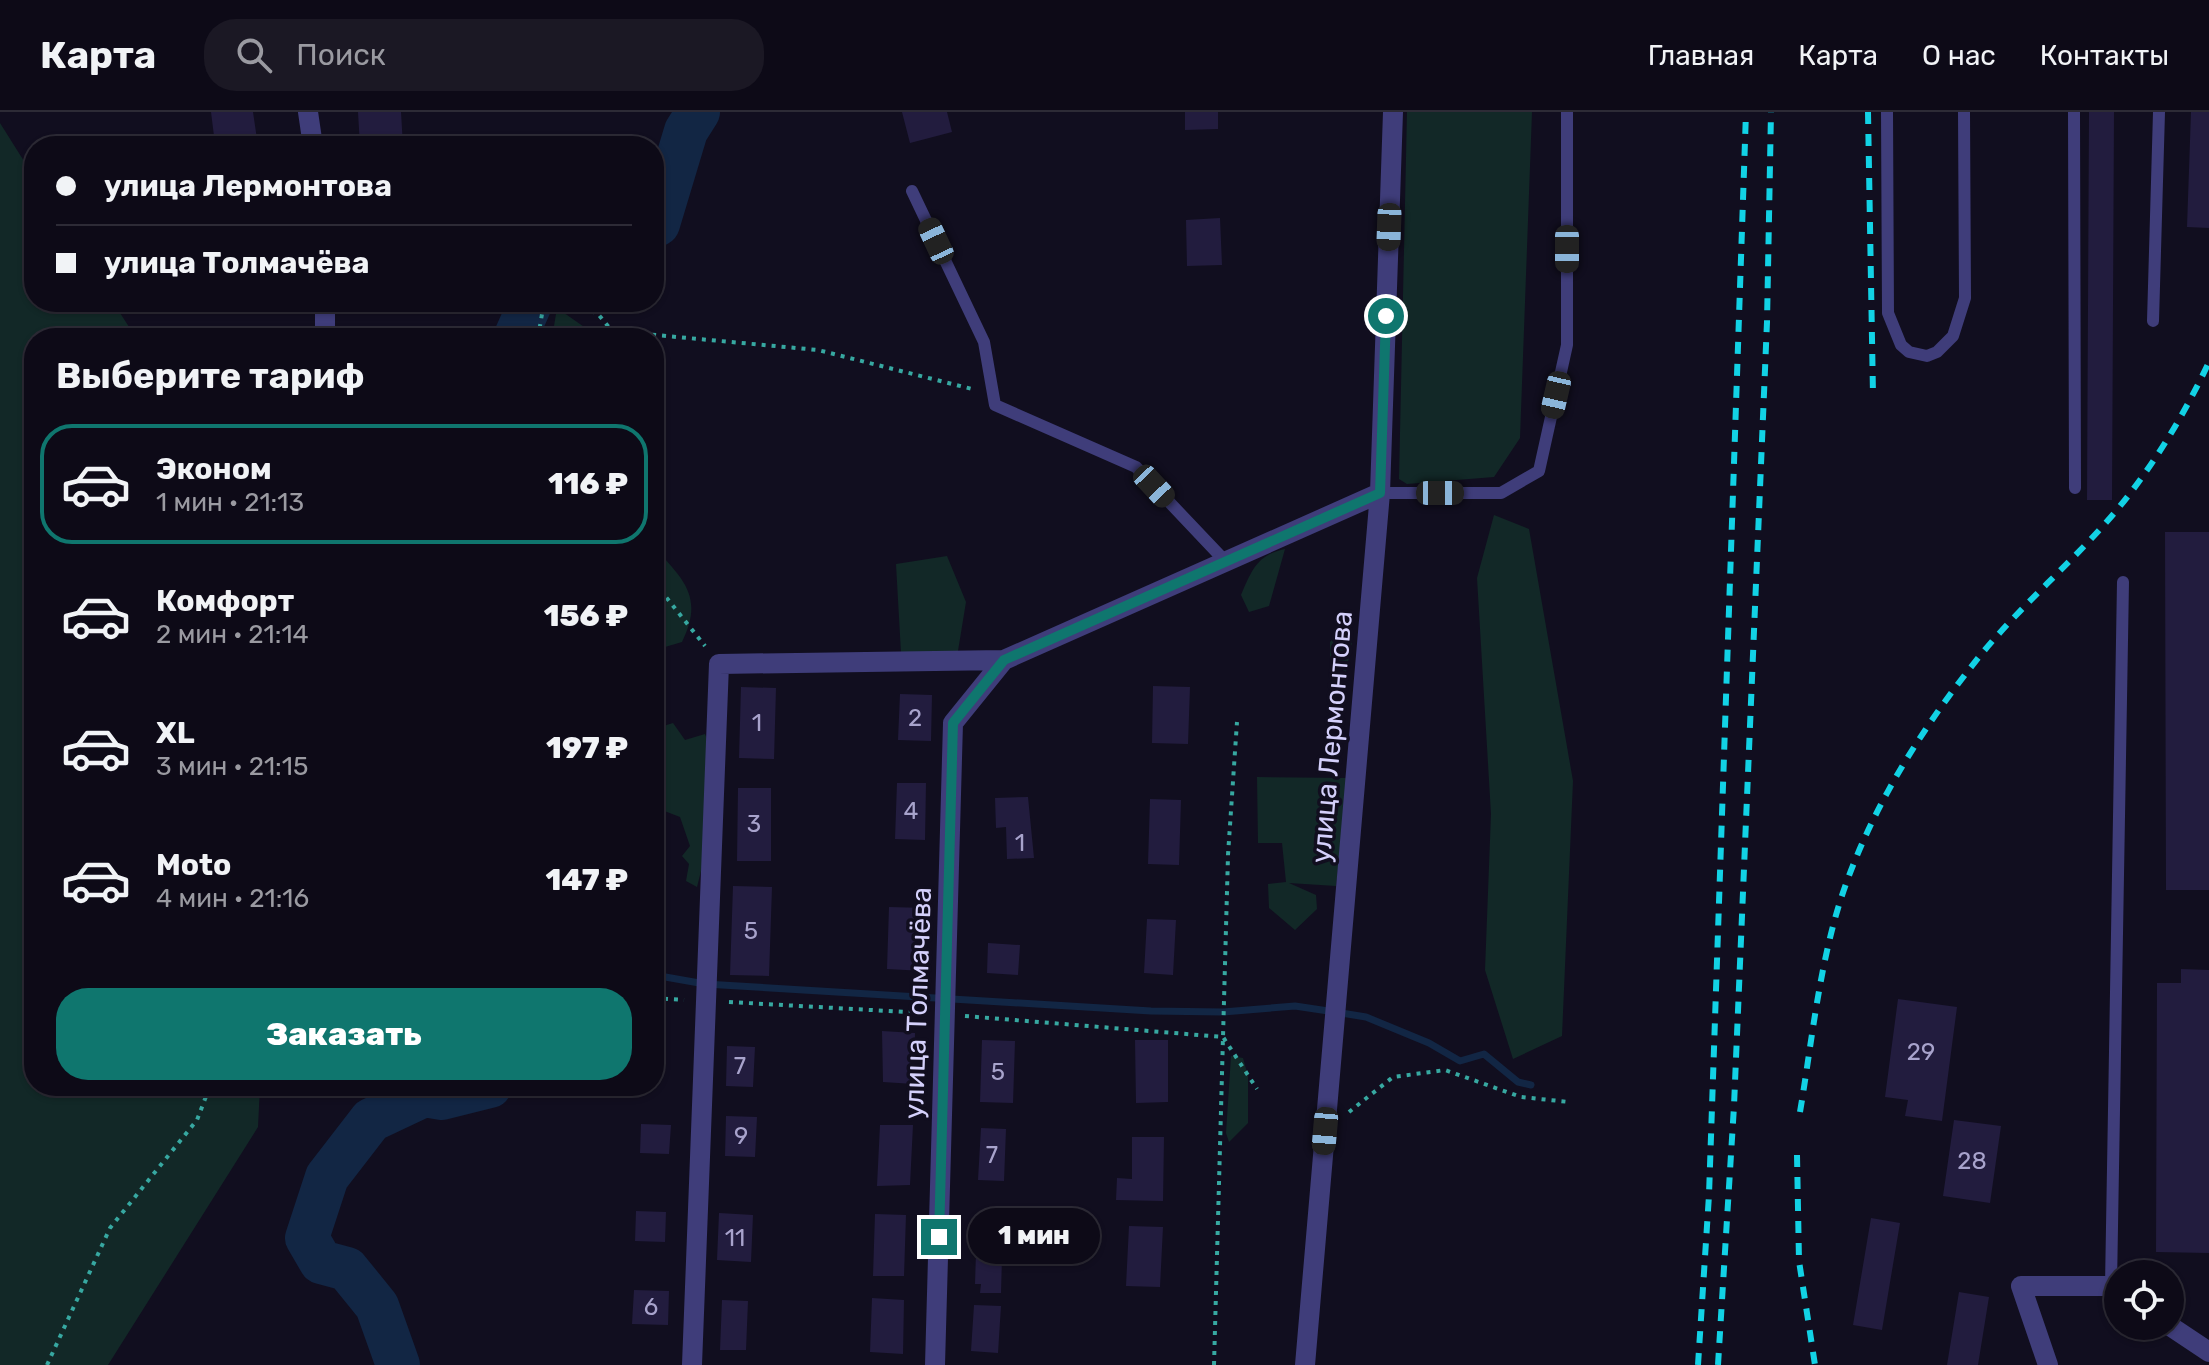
<!DOCTYPE html>
<html lang="ru">
<meta charset="utf-8">
<style>
:root{--surface:#0d0a17;--page:#1b1824;--text:#f1f3f6;--muted:#9a9aa1;--line:#2d2b36;--accent:#0f766e}
body{margin:0;font-family:Rubik,sans-serif;background:var(--page);color:var(--text);height:100vh;display:flex;flex-direction:column;font-size:30px;white-space:nowrap}
*{box-sizing:border-box;margin:0}
p{font-size:26px;color:var(--muted)}
.icon{flex:none;width:44px;height:44px;fill:none;stroke:currentColor;stroke-width:2;stroke-linecap:round;stroke-linejoin:round}
.map{position:relative;flex:1;overflow:hidden}
.details{position:absolute;left:24px;top:216px;width:640px;height:768px;display:flex;flex-direction:column;background:var(--surface);border-radius:32px;box-shadow:0 2px 6px #0004,0 0 0 2px var(--line)}
.details>*{flex:none}
.guide{position:absolute;left:24px;top:24px;width:640px;height:176px;border-radius:32px;box-shadow:0 2px 6px #0004,0 0 0 2px var(--line);display:grid;align-content:center;height:176px;padding:0 32px;background:var(--surface)}
.tools{position:absolute;left:2104px;top:1148px;display:grid;gap:16px}
.tools a{display:grid;place-items:center;width:80px;height:80px;border-radius:50%;background:var(--surface);box-shadow:0 2px 6px #0004,0 0 0 2px var(--line);font-size:40px}
.end{position:absolute;width:36px;height:36px;margin:-18px;border:10px solid #0f766e;background:#fff;box-shadow:0 0 0 4px #fff}
.from{border-radius:50%}
.bubble{position:absolute;height:56px;border-radius:28px;background:var(--surface);box-shadow:0 2px 6px #0004,0 0 0 2px var(--line);font-size:26px;font-weight:800;line-height:56px;text-align:center}
.car{position:absolute;width:24px;height:48px;margin:-24px -12px;border-radius:10px;box-shadow:0 0 6px 2px #0007;background:linear-gradient(#222 24%,#8ab4d8 0 40%,#222 0 76%,#8ab4d8 0 86%,#222 0)}
.guide b{display:flex;align-items:center;gap:28px;height:76px;font-size:30px}
.guide b+b{border-top:2px solid var(--line)}
.guide i{width:20px;height:20px;background:var(--text)}
ul{padding:0;list-style:none}
li{display:flex;align-items:center;gap:24px;height:120px;margin:0 16px 12px;padding:0 16px;border:4px solid transparent;border-radius:32px}
li div{flex:1}
li b{display:block;font-size:30px}
li em{font-style:normal;font-weight:800}
li.current{border-color:var(--accent)}
li>.icon{width:72px;height:72px;stroke-width:1.5}
h2{padding:0 32px;font-size:36px;line-height:96px}
.cta{display:flex;gap:16px;margin-top:auto;padding:16px 32px}
.cta a{flex:1;height:92px;border-radius:32px;background:var(--accent);color:#fff;font-size:32px;font-weight:800;line-height:92px;text-align:center}
header{display:flex;align-items:center;gap:48px;box-sizing:border-box;height:112px;padding:0 40px;background:var(--surface);border-bottom:2px solid var(--line)}
header strong{font-size:38px}
nav{display:flex;gap:44px;margin-inline-start:auto;font-size:28px}
.search{width:560px;height:72px;background:var(--page);display:flex;align-items:center;gap:20px;box-sizing:border-box;padding:0 28px;border-radius:32px;color:var(--muted);font-size:30px}
.map>svg:first-child{display:block}
.green{fill:#122827}
.lines{fill:none;stroke-linecap:round;stroke-linejoin:round}
.stream{stroke:#122644;stroke-width:7}
.river{stroke:#122644;stroke-width:44}
.building{fill:#221c3e}
.path{stroke:#37a8a1;stroke-width:4;stroke-dasharray:4 6;stroke-linecap:butt}
.lane{stroke:#3f3d7a;stroke-width:12}
.street{stroke:#3f3d7a;stroke-width:20}
.rail{stroke:#12d2e5;stroke-width:6;stroke-dasharray:12 10;stroke-linecap:butt}
.route{stroke:#0f766e;stroke-width:10}
.labels{text-anchor:middle;stroke-width:7;stroke-linejoin:round;paint-order:stroke}
.number-label{font-size:24px;fill:#a8a3cc}
.street-label{font-size:28px;fill:#d4d0fb;stroke:#110e1f}
</style>
<header>
<strong>Карта</strong>
<div class="search"><svg class="icon" aria-label="search" viewBox="0 0 24 24"><circle cx="10" cy="10" r="6"/><path d="M15 15l6 6"/></svg>Поиск</div>
<nav><a>Главная</a><a>Карта</a><a>О нас</a><a>Контакты</a></nav>
</header>
<div class="map">
<svg width="2209" height="1253" viewBox="0 0 2209 1253">
<rect width="100%" height="100%" fill="#110e1f"/>
<path class="green" d="M 1407,0 L 1532,0 L 1520,326 L 1494,365 L 1407,372 L 1399,367 Z
M 0,11 L 34,65 L 34,190 L 113,190 L 131,218 L 142,226 L 34,226 L 34,974 L 260,974 L 258,1015 L 108,1253 L 0,1253 Z
M 557,196 L 600,226 L 552,226 Z
M 1494,403 L 1529,417 L 1573,669 L 1562,924 L 1513,947 L 1485,858 L 1491,702 L 1477,466 Z
M 654,435 C 684,468 704,485 682,530 L 665,535 L 654,530 Z
M 1285,437 L 1269,494 L 1249,500 L 1241,483 C 1252,458 1257,443 1285,437 Z
M 947,444 L 966,490 L 957,545 L 901,541 L 896,452 Z
M 1340,519 L 1353,525 L 1346,560 L 1330,550 L 1330,530 Z
M 673,611 L 685,628 L 705,622 L 709,632 L 712,696 L 703,708 L 704,747 L 697,775 L 686,769 L 689,752 L 682,744 L 690,734 L 680,705 L 654,695 L 654,640 L 661,634 L 657,616 Z
M 1257,665 L 1348,666 L 1336,774 L 1289,771 L 1316,783 L 1317,797 L 1295,818 L 1269,796 L 1268,772 L 1286,770 L 1282,731 L 1258,731 Z
M 1231,944 L 1243,946 L 1248,964 L 1248,1011 L 1229,1030 L 1226,1021 Z"/>
<g class="lines">
<path class="stream" d="M 654,863 L 705,872 L 1151,899 L 1223,900 L 1295,894 L 1335,900 L 1366,905 L 1429,931 L 1460,949 L 1484,942 L 1518,970 L 1531,973"/>
<path class="river" d="M 654,114 L 658,112 L 686,19 L 698,0
M 515,226 L 531,190
M 398,1253 L 377,1194 L 347,1157 L 321,1150 L 307,1126 L 327,1065 L 371,1008 L 424,983 L 442,986 L 490,974"/>
</g>
<path class="building" d="M 211,0 L 253,0 L 258,34 L 228,34 L 226,22 L 214,24 Z
M 358,0 L 401,0 L 403,34 L 360,34 Z
M 902,0 L 947,0 L 952,20 L 910,31 Z
M 1185,0 L 1218,0 L 1218,17 L 1185,18 Z
M 2089,0 L 2114,0 L 2112,388 L 2087,388 Z
M 2191,0 L 2209,0 L 2209,116 L 2187,115 Z
M 1220,106 L 1222,153 L 1187,154 L 1186,108 Z
M 265,190 L 286,190 L 287,196 L 266,199 Z
M 2165,420 L 2209,420 L 2209,778 L 2166,778 Z
M 1153,574 L 1190,575 L 1188,632 L 1152,631 Z
M 741,575 L 776,576 L 774,647 L 739,646 Z
M 900,582 L 932,583 L 931,629 L 898,628 Z
M 897,671 L 926,671 L 925,728 L 895,727 Z
M 738,676 L 771,676 L 771,749 L 737,749 Z
M 1028,685 L 1034,746 L 1007,747 L 1006,715 L 996,716 L 995,686 Z
M 1150,687 L 1181,688 L 1179,753 L 1148,752 Z
M 733,774 L 772,775 L 769,864 L 730,863 Z
M 889,795 L 926,796 L 924,859 L 887,857 Z
M 1147,807 L 1176,808 L 1173,863 L 1144,861 Z
M 988,831 L 1020,833 L 1018,863 L 987,861 Z
M 2181,857 L 2209,858 L 2209,1141 L 2156,1140 L 2157,871 L 2181,871 Z
M 1898,887 L 1957,895 L 1942,1009 L 1905,1004 L 1908,988 L 1885,985 Z
M 882,919 L 915,921 L 914,972 L 883,970 Z
M 982,928 L 1015,929 L 1013,991 L 980,990 Z
M 1135,928 L 1168,928 L 1168,990 L 1136,991 Z
M 727,934 L 755,935 L 753,975 L 726,974 Z
M 726,1004 L 757,1005 L 755,1045 L 725,1044 Z
M 1954,1008 L 2001,1014 L 1990,1091 L 1943,1084 Z
M 641,1012 L 671,1013 L 669,1042 L 640,1041 Z
M 880,1013 L 913,1013 L 910,1073 L 877,1074 Z
M 981,1016 L 1006,1017 L 1004,1069 L 978,1068 Z
M 1132,1025 L 1164,1025 L 1163,1089 L 1116,1088 L 1117,1066 L 1132,1067 Z
M 636,1099 L 666,1100 L 665,1130 L 635,1129 Z
M 719,1101 L 753,1103 L 751,1150 L 717,1148 Z
M 875,1102 L 906,1103 L 904,1164 L 873,1164 Z
M 1871,1106 L 1900,1111 L 1882,1218 L 1853,1213 Z
M 977,1108 L 1003,1109 L 1001,1181 L 980,1181 L 981,1172 L 975,1172 Z
M 1129,1114 L 1163,1115 L 1160,1175 L 1126,1174 Z
M 634,1178 L 669,1179 L 668,1213 L 632,1212 Z
M 1959,1180 L 1989,1185 L 1978,1253 L 1947,1253 Z
M 872,1186 L 904,1188 L 903,1242 L 870,1240 Z
M 722,1188 L 748,1189 L 746,1238 L 720,1238 Z
M 974,1193 L 1001,1194 L 998,1241 L 971,1239 Z"/>
<g class="lines">
<path class="path" d="M 573,190 L 598,202 L 612,219 L 818,238 L 976,278
M 538,226 L 544,190
M 654,470 L 705,534
M 654,886 L 684,888
M 729,890 L 924,901
M 965,904 L 1223,925 L 1257,977
M 1349,1000 L 1393,965 L 1445,958 L 1521,985 L 1569,990
M 47,1253 L 110,1116 L 197,1008 L 210,974
M 1214,1253 L 1228,743 L 1237,610"/>
<path class="lane" d="M 1887,0 L 1888,201 L 1901,233 L 1909,240 L 1927,244 L 1937,240 L 1953,224 L 1965,186 L 1964,0
M 2074,0 L 2075,376
M 912,79 L 984,230 L 995,293 L 1136,355 L 1226,450
M 2153,209 L 2159,0
M 1380,381 L 1501,381 L 1539,359 L 1567,233 L 1567,0
M 2111,1174 L 2123,470"/>
<path class="street" d="M 308,0 L 313,34
M 325,190 L 325,226
M 2170,1214 L 2209,1240
M 692,1253 L 719,552 L 1004,548 L 1380,381
M 935,1253 L 953,611 L 1004,548
M 1305,1253 L 1380,381 L 1393,0
M 2048,1253 L 2021,1174 L 2111,1174 L 2118,1179"/>
<path class="rail" d="M 1868,0 L 1873,283
M 1800,1000 C 1813,923 1820,843 1847,769 C 1877,687 1925,612 1979,545 C 2021,493 2073,450 2116,399 C 2154,353 2184,303 2209,250
M 1797,1043 L 1799,1149 L 1815,1253
M 1698,1253 L 1709,1083 L 1746,0
M 1718,1253 L 1734,994 L 1767,210 L 1771,0"/>
</g>
<g class="lines">
<path class="route" d="M 939,1125 L 953,611 L 1004,548 L 1380,381 L 1386,204"/>
</g>
<g class="labels">
<g class="number-label">
<text x="915" y="614">2</text>
<text x="757" y="619">1</text>
<text x="911" y="707">4</text>
<text x="754" y="720">3</text>
<text x="1020" y="739">1</text>
<text x="751" y="827">5</text>
<text x="1921" y="948">29</text>
<text x="740" y="962">7</text>
<text x="998" y="968">5</text>
<text x="741" y="1032">9</text>
<text x="992" y="1051">7</text>
<text x="1972" y="1057">28</text>
<text x="735" y="1134">11</text>
<text x="651" y="1203">6</text>
</g>
<g class="street-label">
<text transform="translate(1331 625) rotate(-85)" y="10">улица Лермонтова</text>
<text transform="translate(917 891) rotate(-88)" y="10">улица Толмачёва</text>
</g>
</g>
</svg>
<div class="tools">
<a><svg class="icon" aria-label="locate" viewBox="0 0 24 24"><circle cx="12" cy="12" r="6"/><path d="M12 2v4M12 18v4M2 12h4M18 12h4"/></svg></a>
</div>
<i class="end from" style="left:1386px;top:204px"></i>
<i class="end" style="left:939px;top:1125px"></i>
<div class="bubble" style="left:968px;top:1096px;width:132px">1 мин</div>
<i class="car" style="left:1389px;top:115px;rotate:182deg"></i>
<i class="car" style="left:936px;top:129px;rotate:335deg"></i>
<i class="car" style="left:1567px;top:137px;rotate:180deg"></i>
<i class="car" style="left:1556px;top:283px;rotate:193deg"></i>
<i class="car" style="left:1154px;top:374px;rotate:137deg"></i>
<i class="car" style="left:1440px;top:381px;rotate:90deg"></i>
<i class="car" style="left:1325px;top:1019px;rotate:185deg"></i>
<div class="guide">
<b><i class="from"></i>улица Лермонтова</b>
<b><i></i>улица Толмачёва</b>
</div>
<section class="details">
<h2>Выберите тариф</h2>
<ul>
<li class="current"><svg class="icon" aria-label="car" viewBox="0 0 24 24"><path d="M5 17H2v-5l4-1 3-4h7l3 4 3 1v5h-3M9 17h6M6 11h13"/><circle cx="7" cy="17" r="2"/><circle cx="17" cy="17" r="2"/></svg><div><b>Эконом</b><p>1 мин · 21:13</p></div><em>116 ₽</em></li>
<li><svg class="icon" aria-label="car" viewBox="0 0 24 24"><path d="M5 17H2v-5l4-1 3-4h7l3 4 3 1v5h-3M9 17h6M6 11h13"/><circle cx="7" cy="17" r="2"/><circle cx="17" cy="17" r="2"/></svg><div><b>Комфорт</b><p>2 мин · 21:14</p></div><em>156 ₽</em></li>
<li><svg class="icon" aria-label="car" viewBox="0 0 24 24"><path d="M5 17H2v-5l4-1 3-4h7l3 4 3 1v5h-3M9 17h6M6 11h13"/><circle cx="7" cy="17" r="2"/><circle cx="17" cy="17" r="2"/></svg><div><b>XL</b><p>3 мин · 21:15</p></div><em>197 ₽</em></li>
<li><svg class="icon" aria-label="car" viewBox="0 0 24 24"><path d="M5 17H2v-5l4-1 3-4h7l3 4 3 1v5h-3M9 17h6M6 11h13"/><circle cx="7" cy="17" r="2"/><circle cx="17" cy="17" r="2"/></svg><div><b>Moto</b><p>4 мин · 21:16</p></div><em>147 ₽</em></li>
</ul>
<div class="cta"><a>Заказать</a></div>
</section>
</div>
